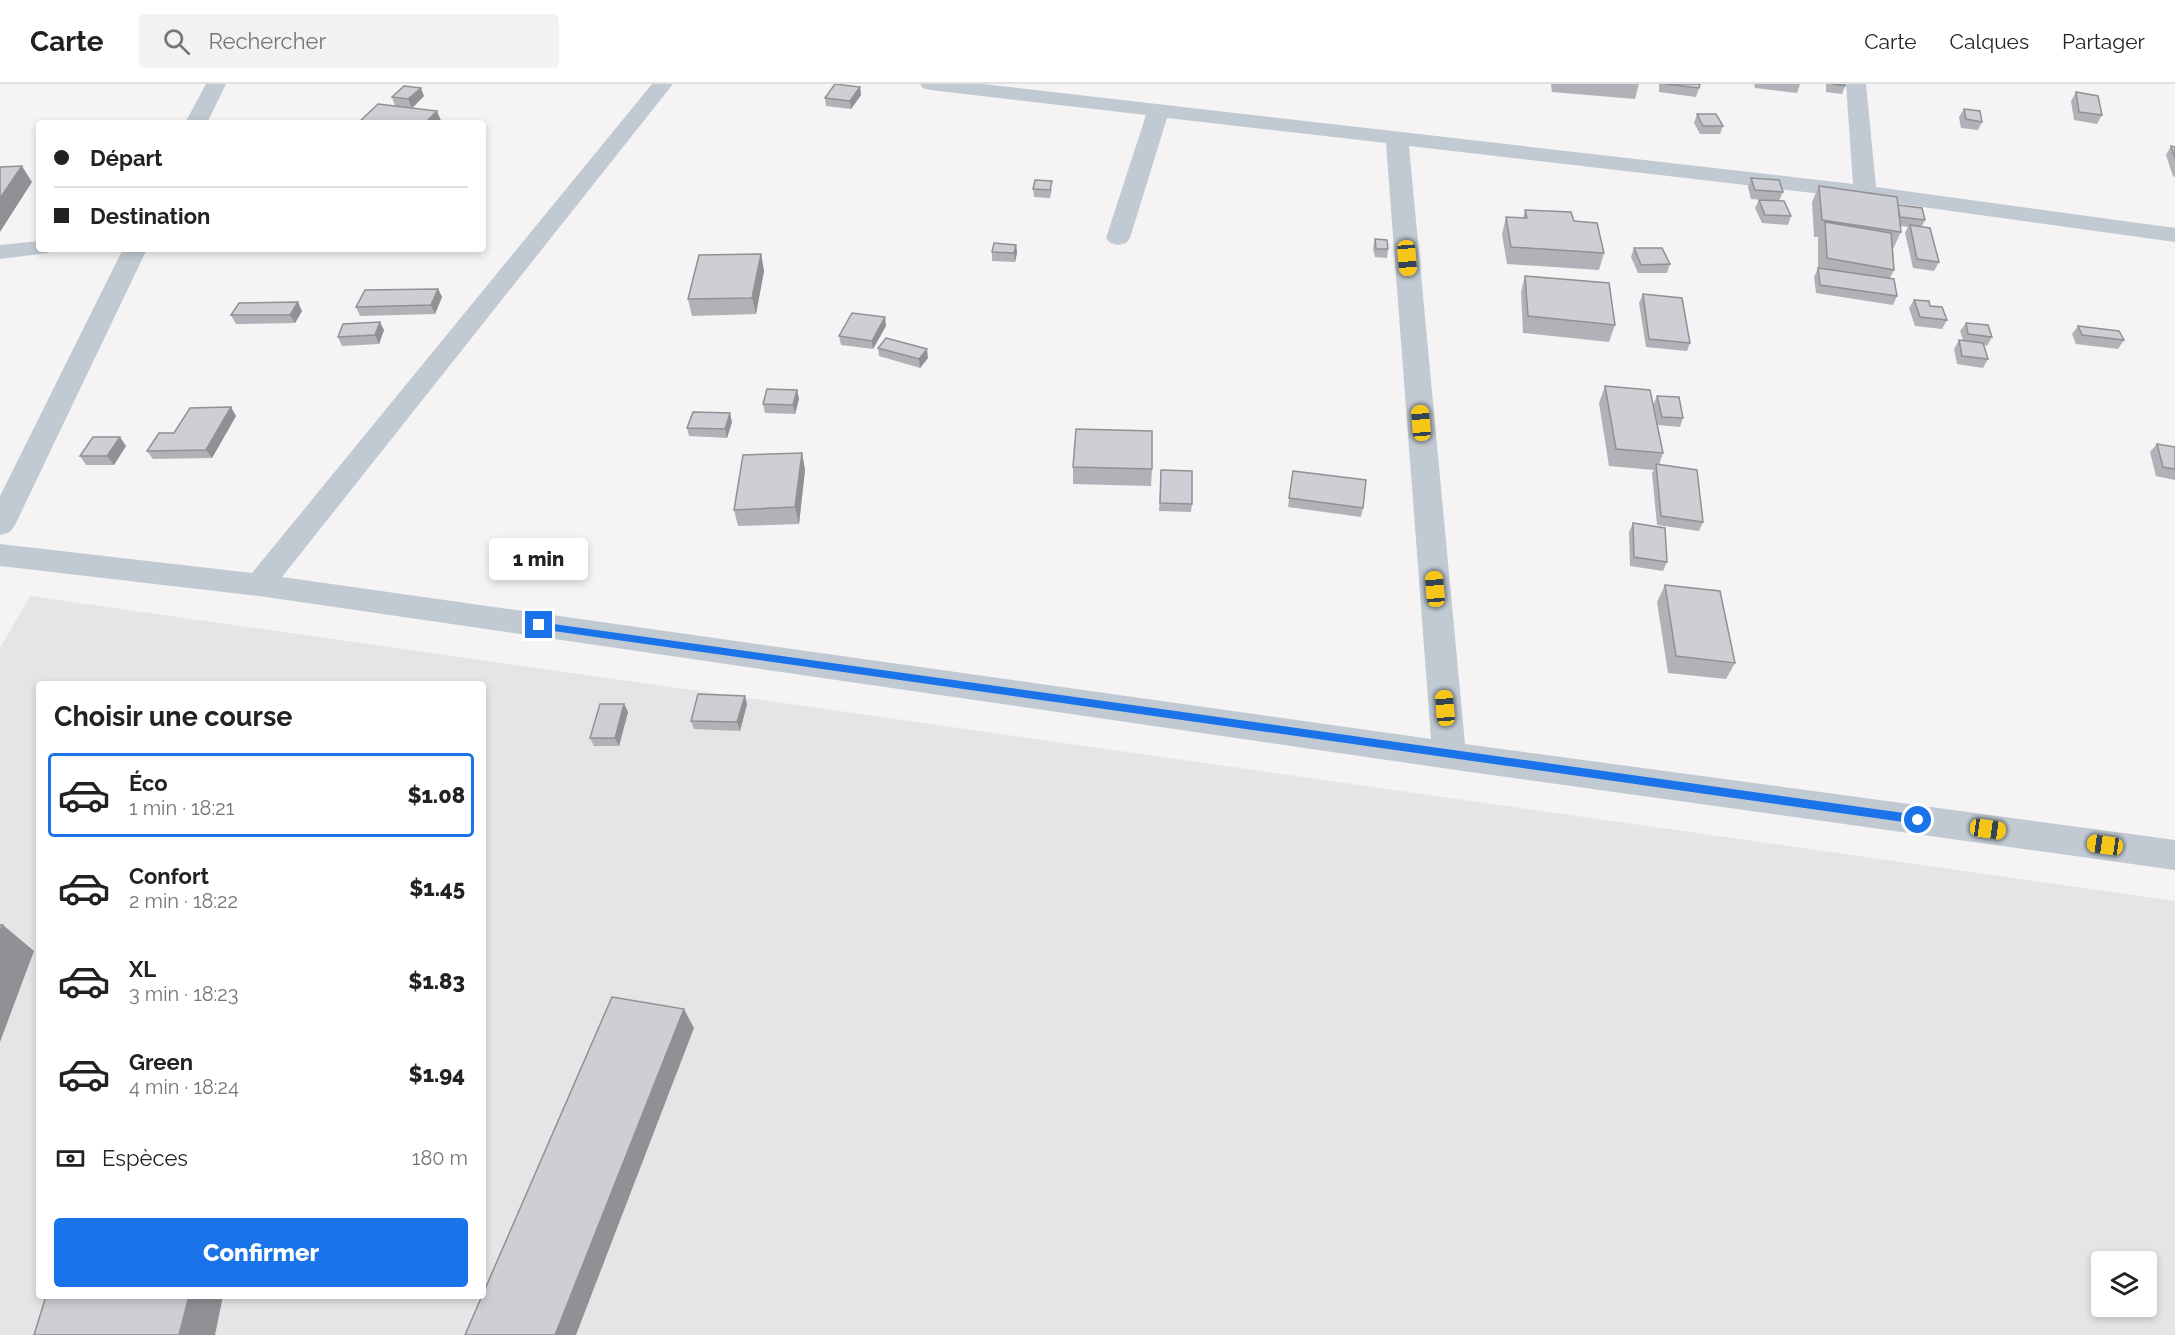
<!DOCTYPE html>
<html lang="fr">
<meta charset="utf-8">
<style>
:root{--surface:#fff;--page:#f2f2f2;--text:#222;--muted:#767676;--line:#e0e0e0;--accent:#1a73e8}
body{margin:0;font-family:Raleway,sans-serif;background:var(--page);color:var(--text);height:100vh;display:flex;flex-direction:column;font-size:22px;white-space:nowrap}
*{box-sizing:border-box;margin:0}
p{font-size:20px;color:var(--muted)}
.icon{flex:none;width:33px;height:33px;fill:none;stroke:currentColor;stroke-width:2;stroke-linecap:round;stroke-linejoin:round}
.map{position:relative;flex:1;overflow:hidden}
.drawer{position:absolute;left:36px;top:597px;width:450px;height:618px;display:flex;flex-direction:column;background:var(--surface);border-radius:6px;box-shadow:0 3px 9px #0003}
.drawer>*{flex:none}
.guide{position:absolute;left:36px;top:36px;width:450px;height:132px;border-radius:6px;box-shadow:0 3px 9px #0003;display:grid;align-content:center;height:132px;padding:0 18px;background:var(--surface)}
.fabs{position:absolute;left:2091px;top:1167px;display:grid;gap:12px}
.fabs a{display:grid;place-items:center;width:66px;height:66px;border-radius:6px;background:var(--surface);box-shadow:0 3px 9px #0003;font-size:30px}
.end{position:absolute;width:27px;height:27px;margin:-14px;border:8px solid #1a73e8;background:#fff;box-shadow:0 0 0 3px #fff}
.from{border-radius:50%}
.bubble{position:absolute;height:42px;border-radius:6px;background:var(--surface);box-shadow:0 3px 9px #0003;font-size:20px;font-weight:800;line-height:42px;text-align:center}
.car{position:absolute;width:18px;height:36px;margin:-18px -9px;border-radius:8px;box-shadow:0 0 4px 2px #0007;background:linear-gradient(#f5c518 24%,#345 0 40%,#f5c518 0 76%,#345 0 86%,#f5c518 0)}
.guide b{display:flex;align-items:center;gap:21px;height:57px;font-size:22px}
.guide b+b{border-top:2px solid var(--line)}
.guide i{width:15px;height:15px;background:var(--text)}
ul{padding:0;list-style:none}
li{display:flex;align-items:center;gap:18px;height:84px;margin:0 12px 9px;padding:0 6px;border:3px solid transparent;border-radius:6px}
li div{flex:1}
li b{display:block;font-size:22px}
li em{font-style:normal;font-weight:800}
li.selected{border-color:var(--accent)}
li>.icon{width:54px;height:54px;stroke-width:1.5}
h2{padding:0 18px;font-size:27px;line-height:72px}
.pay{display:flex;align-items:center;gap:15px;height:66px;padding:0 18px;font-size:22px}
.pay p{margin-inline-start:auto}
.cta{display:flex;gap:12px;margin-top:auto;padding:12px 18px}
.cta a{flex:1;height:69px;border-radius:6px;background:var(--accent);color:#fff;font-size:24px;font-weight:800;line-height:69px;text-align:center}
header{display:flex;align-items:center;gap:36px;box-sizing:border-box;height:84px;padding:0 30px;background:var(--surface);border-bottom:2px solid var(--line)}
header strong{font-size:28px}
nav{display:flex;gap:33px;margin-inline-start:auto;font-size:21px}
.search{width:420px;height:54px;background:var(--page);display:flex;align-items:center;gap:15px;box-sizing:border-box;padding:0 21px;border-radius:6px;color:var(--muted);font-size:22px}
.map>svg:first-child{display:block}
.education{fill:#e6e4e5;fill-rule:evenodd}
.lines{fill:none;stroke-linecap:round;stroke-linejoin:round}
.minor{fill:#c1cad2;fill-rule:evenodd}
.wall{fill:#b0b2b7}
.shaded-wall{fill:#909195}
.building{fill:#cdcfd5;stroke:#909195;stroke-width:1.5}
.route{fill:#1a73e8}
</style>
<header>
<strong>Carte</strong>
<div class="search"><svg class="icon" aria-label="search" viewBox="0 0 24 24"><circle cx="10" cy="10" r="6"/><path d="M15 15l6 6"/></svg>Rechercher</div>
<nav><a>Carte</a><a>Calques</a><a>Partager</a></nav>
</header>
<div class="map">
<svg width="2175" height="1251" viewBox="0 0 2175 1251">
<rect width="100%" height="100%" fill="#f5f3f3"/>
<path class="education" d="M 30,512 L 2175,817 L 2175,1251 L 0,1251 L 0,564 ZM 39,600 L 483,600 L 483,1212 L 39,1212 ZM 2102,1178 L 2146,1178 L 2146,1222 L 2102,1222 Z"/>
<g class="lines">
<path class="minor" d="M 206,0 L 226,0 L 207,39 L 185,39 Z
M 652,0 L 673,0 L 282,493 L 1431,655 L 1386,59 L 1167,34 L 1130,154 L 1126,159 L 1118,161 L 1110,159 L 1106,154 L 1146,31 L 930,6 L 923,4 L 920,0 L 984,0 L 1853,100 L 1846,0 L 1866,0 L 1876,103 L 2175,144 L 2175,158 L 1865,115 L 1409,62 L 1465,660 L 2175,756 L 2175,786 L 1449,685 L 259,512 L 0,482 L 0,460 L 252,489 Z
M 39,157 L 39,165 L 50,165 L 48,169 L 0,175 L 0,161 Z
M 123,165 L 147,165 L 15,441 L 10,448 L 0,451 L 0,412 Z"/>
</g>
<path class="wall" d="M 1551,0 L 1639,0 L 1635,15 L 1552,8 Z
M 1659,0 L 1700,0 L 1699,4 L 1696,13 L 1659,8 Z
M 1754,0 L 1800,0 L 1797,9 L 1755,4 Z
M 1826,0 L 1845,0 L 1845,2 L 1842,10 L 1826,8 Z
M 860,3 L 861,11 L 851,25 L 826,22 L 825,14 Z
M 2076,8 L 2102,31 L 2097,40 L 2074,36 L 2071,17 Z
M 424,12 L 412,24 L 395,22 L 392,13 Z
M 1964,25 L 1982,38 L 1978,46 L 1961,44 L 1959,33 Z
M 1697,30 L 1723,42 L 1720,50 L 1700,50 L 1694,39 Z
M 2171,62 L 2175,63 L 2175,93 L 2173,92 L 2166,71 Z
M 1751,94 L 1783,108 L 1779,117 L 1751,115 L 1748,103 Z
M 1819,102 L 1925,136 L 1922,142 L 1939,178 L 1934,187 L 1913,184 L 1905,149 L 1908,143 L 1900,142 L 1901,148 L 1893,165 L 1894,186 L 1890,194 L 1897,212 L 1893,221 L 1816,209 L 1814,193 L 1818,184 L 1818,153 L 1814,153 L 1812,118 Z
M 1033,105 L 1052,105 L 1050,114 L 1034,113 Z
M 1759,116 L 1791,132 L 1788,141 L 1762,139 L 1755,124 Z
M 1525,126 L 1604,169 L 1599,186 L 1507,180 L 1502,150 L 1506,133 L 1523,134 Z
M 1375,155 L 1388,165 L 1387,174 L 1375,173 L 1373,164 Z
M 1016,161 L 1017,169 L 1015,178 L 992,177 L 992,168 Z
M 1634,164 L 1670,180 L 1667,189 L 1638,189 L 1631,173 Z
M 761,170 L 764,187 L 756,230 L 692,232 L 688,215 Z
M 1525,192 L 1615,241 L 1609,258 L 1523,249 L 1521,208 Z
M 438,205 L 442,213 L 435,230 L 360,232 L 356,223 Z
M 1643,210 L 1690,259 L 1687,267 L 1646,263 L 1639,219 Z
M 1914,216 L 1947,236 L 1942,245 L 1915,242 L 1909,224 Z
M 302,227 L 295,239 L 236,240 L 231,231 Z
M 1966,239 L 1992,253 L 1987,262 L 1984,261 L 1988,275 L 1983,284 L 1957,280 L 1954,265 L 1959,256 L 1963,256 L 1960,247 Z
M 886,242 L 873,265 L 841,261 L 839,252 Z
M 2078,242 L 2124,256 L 2118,265 L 2076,260 L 2072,250 Z
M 384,246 L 379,260 L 342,262 L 338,253 Z
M 878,264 L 928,274 L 920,284 L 879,272 Z
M 1605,302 L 1653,321 L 1657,312 L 1683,334 L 1680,343 L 1658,341 L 1654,322 L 1663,369 L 1659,381 L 1703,438 L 1699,447 L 1657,441 L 1652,389 L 1654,386 L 1609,382 L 1599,319 Z
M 797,306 L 799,315 L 795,330 L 765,329 L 763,320 Z
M 236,332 L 212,374 L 153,375 L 147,367 Z
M 732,338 L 727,354 L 689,352 L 687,344 Z
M 2157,360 L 2175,363 L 2175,396 L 2156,392 L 2150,368 Z
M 126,362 L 114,381 L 86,381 L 80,372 Z
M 802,369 L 805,386 L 799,440 L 738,442 L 734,426 Z
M 1073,383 L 1152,385 L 1151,402 L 1073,400 Z
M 1161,386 L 1192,420 L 1191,428 L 1159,427 Z
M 1293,387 L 1363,424 L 1361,433 L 1288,423 Z
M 1633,439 L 1667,478 L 1663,487 L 1630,482 L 1629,448 Z
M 1665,501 L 1735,579 L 1726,595 L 1668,589 L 1657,518 Z
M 624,620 L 628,628 L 619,662 L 594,662 L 590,654 Z
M 747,620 L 740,647 L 694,645 L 691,637 Z"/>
<path class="shaded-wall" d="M 860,3 L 861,11 L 851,25 L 850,17 Z
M 421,4 L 424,12 L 412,24 L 408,15 Z
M 437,27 L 442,39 L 425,39 Z
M 22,82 L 32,98 L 0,148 L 0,114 Z
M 1016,161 L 1017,169 L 1015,178 L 1014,169 Z
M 761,170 L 764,187 L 756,230 L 752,214 Z
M 438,205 L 442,213 L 435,230 L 431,221 Z
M 298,218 L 302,227 L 295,239 L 290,231 Z
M 885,233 L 886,242 L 873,265 L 872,257 Z
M 380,238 L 384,246 L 379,260 L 375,251 Z
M 927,265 L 928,274 L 920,284 L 919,275 Z
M 797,306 L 799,315 L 795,330 L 793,321 Z
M 231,323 L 236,332 L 212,374 L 206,366 Z
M 730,329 L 732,338 L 727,354 L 725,345 Z
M 120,353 L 126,362 L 114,381 L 107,372 Z
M 802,369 L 805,386 L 799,440 L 795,423 Z
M 745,612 L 747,620 L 740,647 L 737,638 Z
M 624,620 L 628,628 L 619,662 L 615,654 Z
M 3,841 L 34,867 L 0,958 L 0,849 Z
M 684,925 L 694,944 L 576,1251 L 555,1251 Z
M 189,1212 L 223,1212 L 215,1251 L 179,1251 Z"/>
<path class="building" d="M 835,0 L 860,3 L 850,17 L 825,14 Z
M 1665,0 L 1700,0 L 1699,4 Z
M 1832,0 L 1845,0 L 1845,2 Z
M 404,2 L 421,4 L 408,15 L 392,13 Z
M 2076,8 L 2098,12 L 2102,31 L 2079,28 Z
M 378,20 L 437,27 L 425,39 L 358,39 Z
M 1964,25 L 1980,27 L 1982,38 L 1966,35 Z
M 1697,30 L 1716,30 L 1723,42 L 1703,42 Z
M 2171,62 L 2175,63 L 2175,74 Z
M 22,82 L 0,114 L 0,83 Z
M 1751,94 L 1779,96 L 1783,108 L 1755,106 Z
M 1035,96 L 1052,97 L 1050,106 L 1033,105 Z
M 1819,102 L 1897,113 L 1901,148 L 1822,136 Z
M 1759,116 L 1784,117 L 1791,132 L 1765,131 Z
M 1898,121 L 1922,124 L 1925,136 L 1900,133 Z
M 1525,126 L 1571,128 L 1574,137 L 1597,139 L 1604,169 L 1511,163 L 1506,133 L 1527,134 Z
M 1825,138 L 1891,149 L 1894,186 L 1827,174 Z
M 1910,141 L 1930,144 L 1939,178 L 1917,175 Z
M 1375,155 L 1387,156 L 1388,165 L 1376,165 Z
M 994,159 L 1016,161 L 1014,169 L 992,168 Z
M 1634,164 L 1662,164 L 1670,180 L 1641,181 Z
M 761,170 L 752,214 L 688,215 L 699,171 Z
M 1818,184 L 1894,195 L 1897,212 L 1820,201 Z
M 1525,192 L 1609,199 L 1615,241 L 1528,232 Z
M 438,205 L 431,221 L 356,223 L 365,206 Z
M 1643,210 L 1682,214 L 1690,259 L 1649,255 Z
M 1914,216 L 1929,217 L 1930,222 L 1942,223 L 1947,236 L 1920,233 Z
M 298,218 L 290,231 L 231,231 L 239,219 Z
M 852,229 L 885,233 L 872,257 L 839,252 Z
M 380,238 L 375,251 L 338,253 L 343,240 Z
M 1966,239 L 1988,241 L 1992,253 L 1968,250 Z
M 2078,242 L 2119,247 L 2124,256 L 2082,251 Z
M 886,254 L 927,265 L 919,275 L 878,264 Z
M 1959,256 L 1983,259 L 1988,275 L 1962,272 Z
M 1605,302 L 1650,306 L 1663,369 L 1616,365 Z
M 767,305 L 797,306 L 793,321 L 763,320 Z
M 1657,312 L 1679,313 L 1683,334 L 1662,333 Z
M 231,323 L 206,366 L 147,367 L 159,349 L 174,349 L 190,324 Z
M 693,328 L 730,329 L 725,345 L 687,344 Z
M 1076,345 L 1152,347 L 1152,385 L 1073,383 Z
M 93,353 L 120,353 L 107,372 L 80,372 Z
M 2157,360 L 2175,363 L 2175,385 L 2163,383 Z
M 802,369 L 795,423 L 734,426 L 743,371 Z
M 1656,380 L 1697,386 L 1703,438 L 1661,432 Z
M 1161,386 L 1192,387 L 1192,420 L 1160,419 Z
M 1293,387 L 1366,396 L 1363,424 L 1289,414 Z
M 1633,439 L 1665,444 L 1667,478 L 1634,473 Z
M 1665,501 L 1720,507 L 1735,579 L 1676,572 Z
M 698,610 L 745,612 L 737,638 L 691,637 Z
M 600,620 L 624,620 L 615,654 L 590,654 Z
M 0,841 L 3,841 L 0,849 Z
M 612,913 L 684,925 L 555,1251 L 465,1251 Z
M 46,1212 L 189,1212 L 179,1251 L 34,1251 Z"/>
<path class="route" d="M 539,538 L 1918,731 L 1923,736 L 1918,740 L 539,545 L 534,541 Z"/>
</svg>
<div class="fabs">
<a><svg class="icon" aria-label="layers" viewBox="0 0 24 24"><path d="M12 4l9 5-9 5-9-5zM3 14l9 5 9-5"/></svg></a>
</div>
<i class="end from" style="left:1918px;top:736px"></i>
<i class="end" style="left:539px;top:541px"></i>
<div class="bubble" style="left:489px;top:454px;width:99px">1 min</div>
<i class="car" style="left:1407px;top:174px;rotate:175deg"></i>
<i class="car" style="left:1421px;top:339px;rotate:355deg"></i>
<i class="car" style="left:1435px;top:505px;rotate:355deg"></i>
<i class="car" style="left:1445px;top:624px;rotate:355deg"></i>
<i class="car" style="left:1988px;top:745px;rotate:98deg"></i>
<i class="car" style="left:2105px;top:761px;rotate:278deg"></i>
<div class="guide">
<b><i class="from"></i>Départ</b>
<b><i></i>Destination</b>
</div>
<section class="drawer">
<h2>Choisir une course</h2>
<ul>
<li class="selected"><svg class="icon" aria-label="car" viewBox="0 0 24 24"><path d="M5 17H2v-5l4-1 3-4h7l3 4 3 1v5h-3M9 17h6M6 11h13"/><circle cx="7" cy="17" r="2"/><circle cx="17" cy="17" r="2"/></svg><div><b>Éco</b><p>1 min · 18:21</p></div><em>$1.08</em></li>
<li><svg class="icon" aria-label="car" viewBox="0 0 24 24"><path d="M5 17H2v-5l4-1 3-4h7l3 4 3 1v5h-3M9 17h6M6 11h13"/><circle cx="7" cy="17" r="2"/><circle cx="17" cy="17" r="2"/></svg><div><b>Confort</b><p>2 min · 18:22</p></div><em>$1.45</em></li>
<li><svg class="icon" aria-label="car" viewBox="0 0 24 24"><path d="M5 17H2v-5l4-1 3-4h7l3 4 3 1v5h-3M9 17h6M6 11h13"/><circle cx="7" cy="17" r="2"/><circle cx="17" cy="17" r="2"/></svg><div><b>XL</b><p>3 min · 18:23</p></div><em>$1.83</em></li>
<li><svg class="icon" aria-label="car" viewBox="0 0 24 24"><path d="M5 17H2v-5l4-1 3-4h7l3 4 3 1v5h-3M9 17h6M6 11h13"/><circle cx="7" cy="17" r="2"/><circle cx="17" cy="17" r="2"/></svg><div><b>Green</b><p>4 min · 18:24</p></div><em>$1.94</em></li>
</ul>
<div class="pay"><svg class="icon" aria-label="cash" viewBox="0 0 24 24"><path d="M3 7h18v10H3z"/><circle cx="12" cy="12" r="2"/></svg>Espèces<p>180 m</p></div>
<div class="cta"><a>Confirmer</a></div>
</section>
</div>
